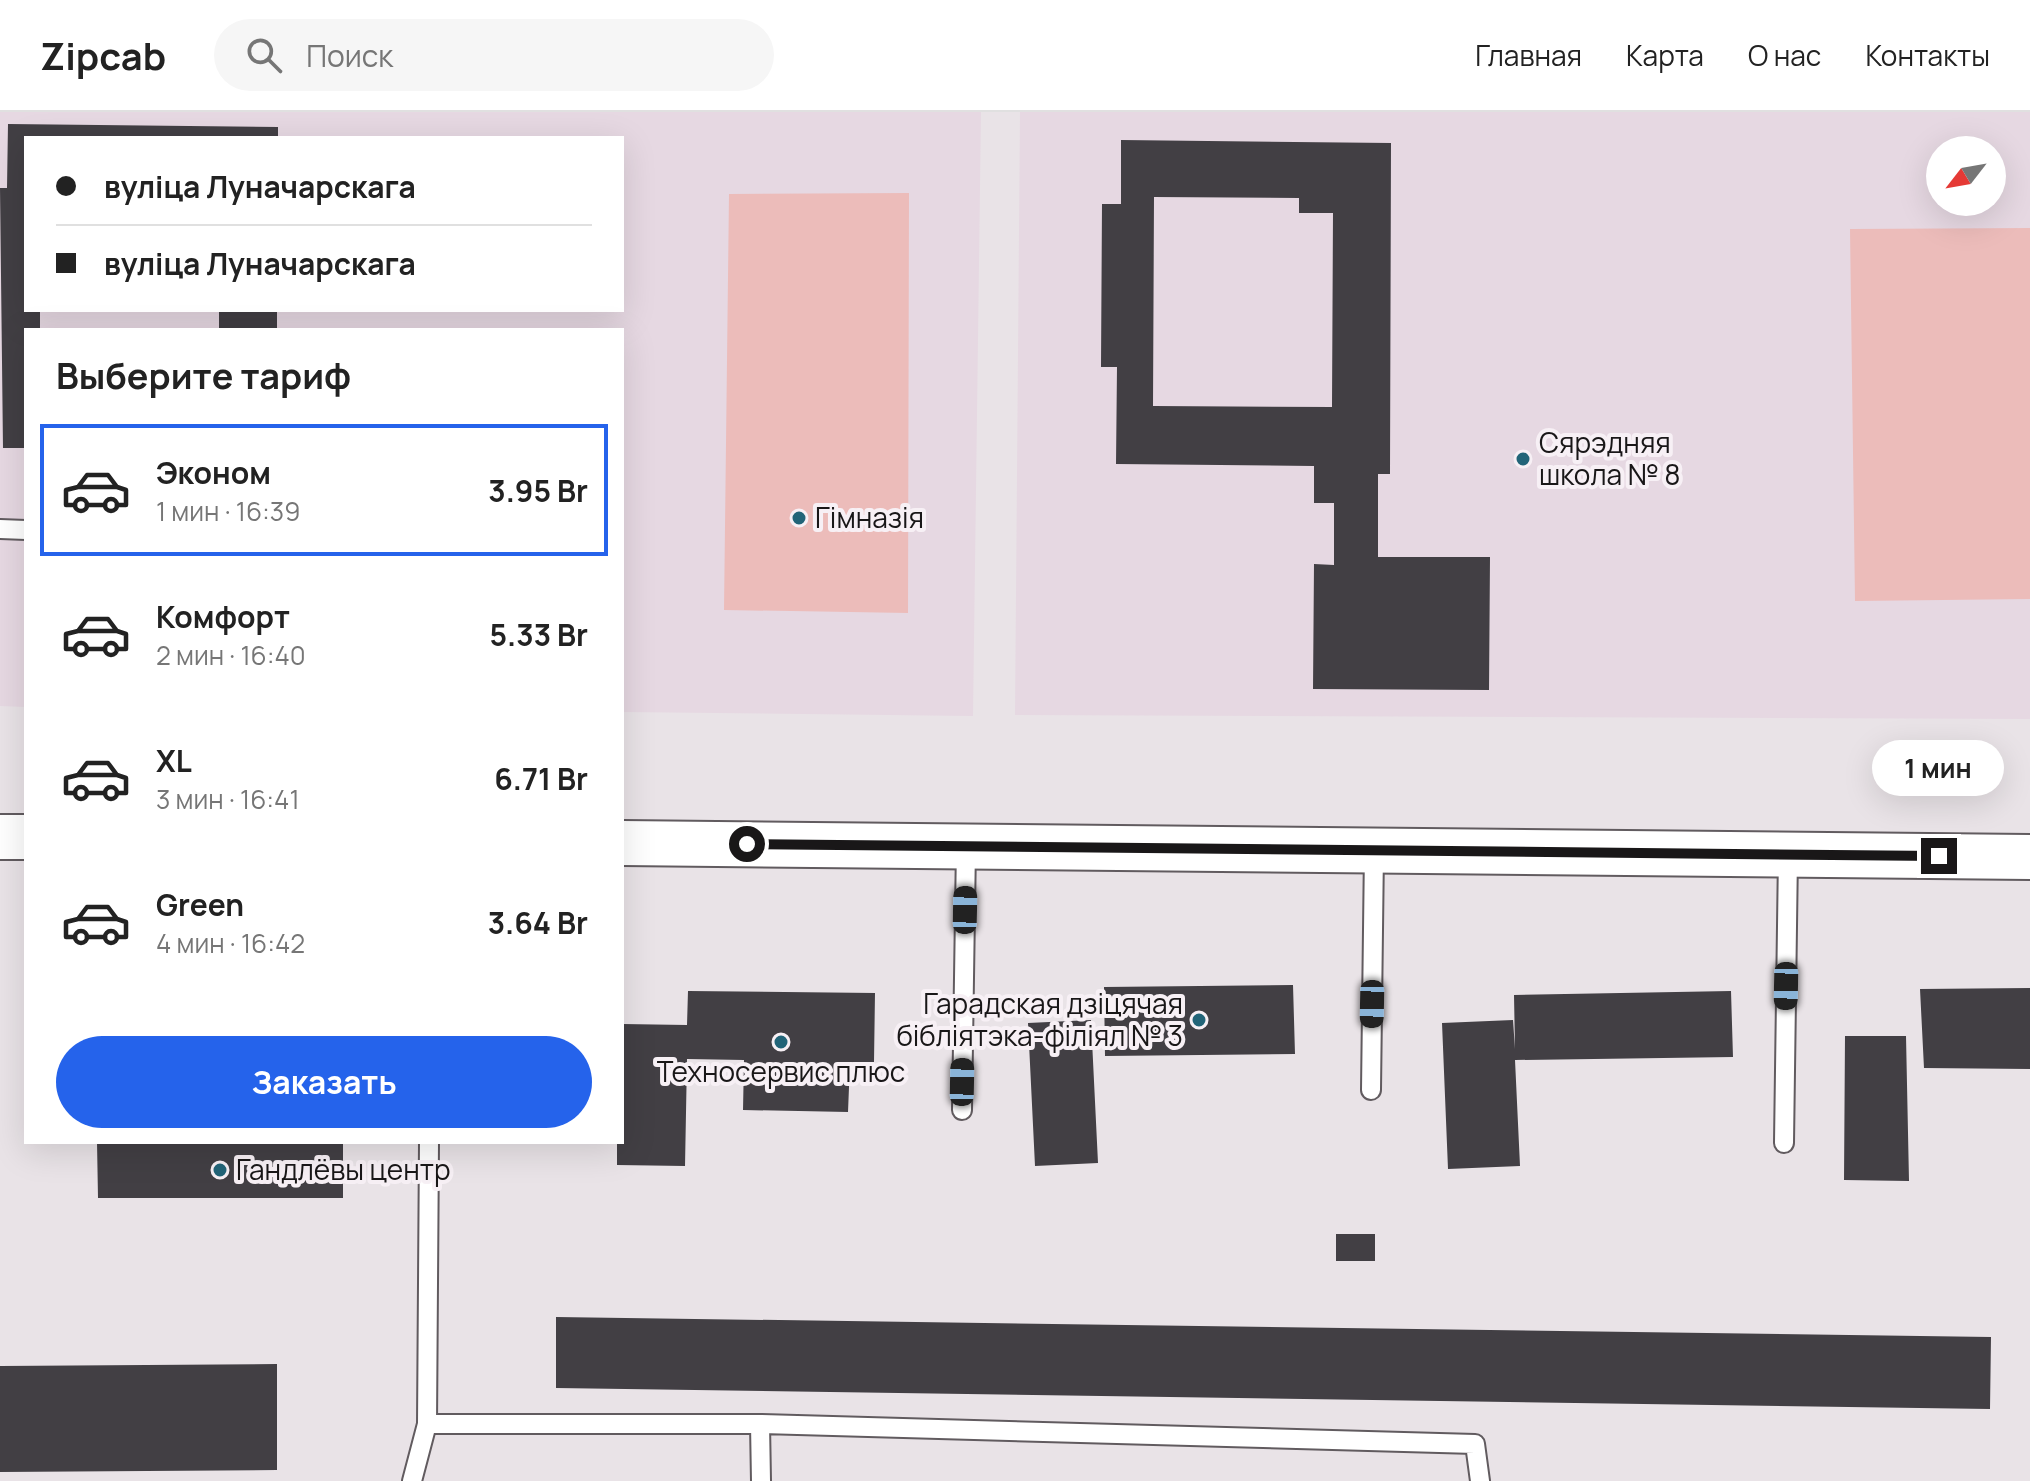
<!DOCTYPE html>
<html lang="ru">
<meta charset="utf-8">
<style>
:root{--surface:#fff;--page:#f6f6f6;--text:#222;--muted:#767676;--line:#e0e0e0;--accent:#2563eb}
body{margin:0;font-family:Manrope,sans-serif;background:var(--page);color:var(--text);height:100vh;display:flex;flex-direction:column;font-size:30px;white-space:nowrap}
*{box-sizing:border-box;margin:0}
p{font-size:26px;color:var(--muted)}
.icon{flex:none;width:44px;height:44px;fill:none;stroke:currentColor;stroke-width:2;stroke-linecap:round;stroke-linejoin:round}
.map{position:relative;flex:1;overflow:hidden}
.sheet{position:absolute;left:24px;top:216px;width:600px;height:816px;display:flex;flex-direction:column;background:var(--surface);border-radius:0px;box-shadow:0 8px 32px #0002}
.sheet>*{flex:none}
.guide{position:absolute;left:24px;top:24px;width:600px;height:176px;border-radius:0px;box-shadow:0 8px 32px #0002;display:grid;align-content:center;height:176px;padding:0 32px;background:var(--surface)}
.needle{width:52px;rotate:239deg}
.tools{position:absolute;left:1926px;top:24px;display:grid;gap:16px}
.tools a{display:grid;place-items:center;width:80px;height:80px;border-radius:50%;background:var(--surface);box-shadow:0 8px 32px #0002;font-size:40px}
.end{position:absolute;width:36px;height:36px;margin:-18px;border:10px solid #191718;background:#fff;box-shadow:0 0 0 4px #fff}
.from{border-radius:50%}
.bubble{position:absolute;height:56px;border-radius:28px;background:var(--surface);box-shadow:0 8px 32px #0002;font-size:26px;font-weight:700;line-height:56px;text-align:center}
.car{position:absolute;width:24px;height:48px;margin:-24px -12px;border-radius:10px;box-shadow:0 0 6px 2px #0007;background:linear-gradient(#222 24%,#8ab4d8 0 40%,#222 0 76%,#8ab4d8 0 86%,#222 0)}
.guide b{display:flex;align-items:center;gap:28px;height:76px;font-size:30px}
.guide b+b{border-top:2px solid var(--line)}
.guide i{width:20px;height:20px;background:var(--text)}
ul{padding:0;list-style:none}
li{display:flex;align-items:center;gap:24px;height:132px;margin:0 16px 12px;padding:0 16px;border:4px solid transparent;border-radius:0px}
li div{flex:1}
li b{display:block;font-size:30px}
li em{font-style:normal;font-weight:700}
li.selected{border-color:var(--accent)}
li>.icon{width:72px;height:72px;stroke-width:1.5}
h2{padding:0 32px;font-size:36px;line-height:96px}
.action{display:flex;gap:16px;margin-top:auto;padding:16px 32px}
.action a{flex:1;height:92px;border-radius:48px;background:var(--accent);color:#fff;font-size:32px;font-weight:700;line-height:92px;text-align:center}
header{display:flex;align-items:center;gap:48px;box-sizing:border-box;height:112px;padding:0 40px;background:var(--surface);border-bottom:2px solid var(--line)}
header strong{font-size:38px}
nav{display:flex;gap:44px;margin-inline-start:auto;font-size:28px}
.search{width:560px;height:72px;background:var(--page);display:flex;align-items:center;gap:20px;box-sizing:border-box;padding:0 28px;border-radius:44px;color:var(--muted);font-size:30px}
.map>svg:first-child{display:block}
.built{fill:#e6d8e2;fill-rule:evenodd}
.green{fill:#ecbcba}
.building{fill:#423f44;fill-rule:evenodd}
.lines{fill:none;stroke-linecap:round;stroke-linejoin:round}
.lane-casing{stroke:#615b5f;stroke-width:22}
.secondary-casing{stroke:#615b5f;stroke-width:48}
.lane{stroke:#fff;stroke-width:18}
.secondary{stroke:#fff;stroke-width:44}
.route{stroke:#191718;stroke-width:10}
.poi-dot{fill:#226478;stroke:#f7f0f5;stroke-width:3}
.labels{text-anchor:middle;stroke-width:8;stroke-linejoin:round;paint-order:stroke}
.poi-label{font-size:28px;fill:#191718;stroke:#f7f0f5;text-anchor:start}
</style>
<header>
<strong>Zipcab</strong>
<div class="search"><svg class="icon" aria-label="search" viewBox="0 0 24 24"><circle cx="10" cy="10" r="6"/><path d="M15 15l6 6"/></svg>Поиск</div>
<nav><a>Главная</a><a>Карта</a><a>О нас</a><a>Контакты</a></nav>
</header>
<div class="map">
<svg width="2030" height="1369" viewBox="0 0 2030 1369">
<rect width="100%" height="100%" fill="#e9e3e7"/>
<path class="built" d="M 0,0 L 981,0 L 973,604 L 622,600 L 622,218 L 26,218 L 26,595 L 0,594 ZM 26,26 L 622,26 L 622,198 L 26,198 Z
M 1020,0 L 2030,0 L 2030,607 L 1015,603 ZM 1940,38 L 1992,38 L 1992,90 L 1940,90 Z"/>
<path class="green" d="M 909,81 L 908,501 L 724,498 L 729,82 Z
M 2030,116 L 2030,487 L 1855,489 L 1850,117 Z"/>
<path class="building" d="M 8,12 L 278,15 L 278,26 L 26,26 L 26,198 L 40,198 L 40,218 L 26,218 L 26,336 L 3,336 L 0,76 L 7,76 Z
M 1121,28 L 1391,31 L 1390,362 L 1378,362 L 1378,445 L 1490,445 L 1489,578 L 1313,577 L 1314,452 L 1334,453 L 1334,391 L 1314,391 L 1314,354 L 1116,352 L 1117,255 L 1101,255 L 1102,92 L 1121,92 ZM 1154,85 L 1299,86 L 1299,101 L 1333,101 L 1332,295 L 1153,294 Z
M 219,198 L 277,198 L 277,218 L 219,218 Z
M 1293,873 L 1295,942 L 1105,944 L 1104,875 Z
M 2030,876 L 2030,957 L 1924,956 L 1920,877 Z
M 688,879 L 875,881 L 874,950 L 850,950 L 848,1000 L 743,998 L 744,948 L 687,947 L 685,1054 L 617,1053 L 617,1030 L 622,1030 L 622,912 L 687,913 Z
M 1731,879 L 1733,945 L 1515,948 L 1520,1054 L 1448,1057 L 1442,911 L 1513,908 L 1515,937 L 1514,883 Z
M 1091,908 L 1098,1051 L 1035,1054 L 1028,911 Z
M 1845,924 L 1906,924 L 1909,1069 L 1844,1068 Z
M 97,1030 L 343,1030 L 343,1086 L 98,1086 Z
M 1336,1122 L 1375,1122 L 1375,1149 L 1336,1149 Z
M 556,1205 L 1991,1225 L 1990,1297 L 556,1276 Z
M 277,1252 L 277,1358 L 0,1360 L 0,1254 Z"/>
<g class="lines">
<defs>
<path id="lane" d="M 0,417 L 26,418
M 1371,978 L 1374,738
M 962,998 L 966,734
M 1784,1031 L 1788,742
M 427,1312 L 760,1312
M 412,1369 L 427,1312 L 429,1030
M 761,1369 L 760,1312 L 1475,1332 L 1480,1369"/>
<path id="secondary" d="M 0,725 L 26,725
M 622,731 L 2030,745"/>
</defs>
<use href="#lane" class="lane-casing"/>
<use href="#secondary" class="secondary-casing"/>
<use href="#lane" class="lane"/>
<use href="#secondary" class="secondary"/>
</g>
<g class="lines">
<path class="route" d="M 747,732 L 1939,744"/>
</g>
<g class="poi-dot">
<circle cx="1523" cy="347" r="8"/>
<circle cx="799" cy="406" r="8"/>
<circle cx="1199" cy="908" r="8"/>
<circle cx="781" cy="930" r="8"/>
<circle cx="220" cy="1058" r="8"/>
</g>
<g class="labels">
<g class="poi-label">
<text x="1539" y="341">Сярэдняя<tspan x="1539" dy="32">школа № 8</tspan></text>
<text x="815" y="416">Гімназія</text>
<text x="1183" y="902" text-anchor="end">Гарадская дзіцячая<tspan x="1183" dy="32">бібліятэка-філіял № 3</tspan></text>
<text x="781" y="970" text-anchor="middle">Техносервис плюс</text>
<text x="236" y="1068">Гандлёвы центр</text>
</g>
</g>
</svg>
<div class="tools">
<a><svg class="needle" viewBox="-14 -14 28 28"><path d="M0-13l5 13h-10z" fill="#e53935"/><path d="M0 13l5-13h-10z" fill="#767676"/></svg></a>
</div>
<i class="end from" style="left:747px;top:732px"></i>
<i class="end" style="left:1939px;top:744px"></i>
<div class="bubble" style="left:1872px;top:628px;width:132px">1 мин</div>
<i class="car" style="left:965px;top:798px;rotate:1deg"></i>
<i class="car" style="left:1786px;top:874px;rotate:181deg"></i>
<i class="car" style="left:1372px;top:892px;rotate:181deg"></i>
<i class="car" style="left:962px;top:970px;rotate:1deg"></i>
<div class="guide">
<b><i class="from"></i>вуліца Луначарскага</b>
<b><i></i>вуліца Луначарскага</b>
</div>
<section class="sheet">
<h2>Выберите тариф</h2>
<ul>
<li class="selected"><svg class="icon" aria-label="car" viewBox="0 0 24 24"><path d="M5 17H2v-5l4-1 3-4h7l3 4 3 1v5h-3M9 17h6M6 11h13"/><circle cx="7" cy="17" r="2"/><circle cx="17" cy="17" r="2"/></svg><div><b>Эконом</b><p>1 мин · 16:39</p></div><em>3.95 Br</em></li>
<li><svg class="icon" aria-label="car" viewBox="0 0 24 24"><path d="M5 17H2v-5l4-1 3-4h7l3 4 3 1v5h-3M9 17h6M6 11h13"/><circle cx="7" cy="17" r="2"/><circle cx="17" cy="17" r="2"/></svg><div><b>Комфорт</b><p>2 мин · 16:40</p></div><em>5.33 Br</em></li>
<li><svg class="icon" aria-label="car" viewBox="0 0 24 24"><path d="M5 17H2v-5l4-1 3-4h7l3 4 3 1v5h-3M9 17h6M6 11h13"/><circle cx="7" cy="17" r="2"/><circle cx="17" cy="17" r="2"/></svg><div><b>XL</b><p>3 мин · 16:41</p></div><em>6.71 Br</em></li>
<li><svg class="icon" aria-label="car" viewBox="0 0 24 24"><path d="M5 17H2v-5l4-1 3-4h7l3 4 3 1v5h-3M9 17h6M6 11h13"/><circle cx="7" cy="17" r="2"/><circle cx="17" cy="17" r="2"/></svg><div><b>Green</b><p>4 мин · 16:42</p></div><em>3.64 Br</em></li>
</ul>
<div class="action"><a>Заказать</a></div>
</section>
</div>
